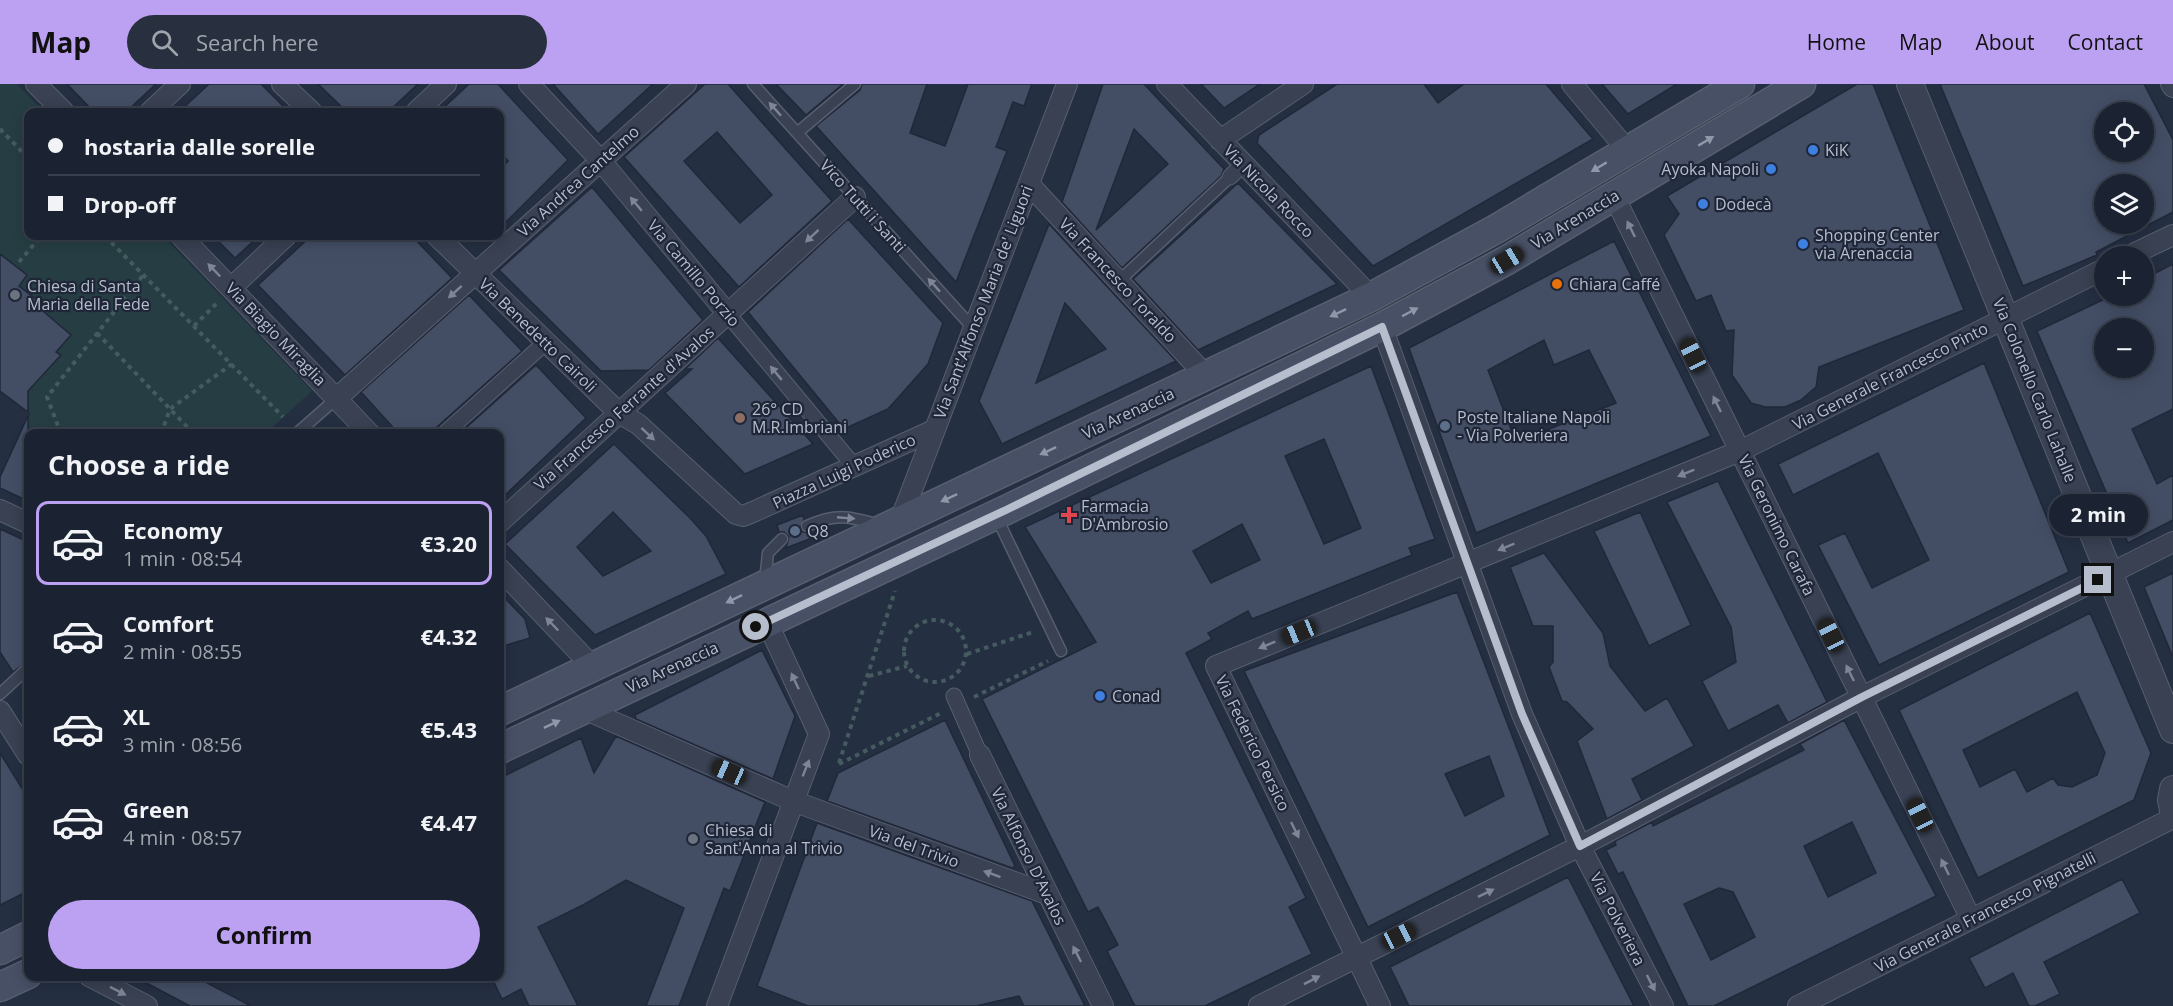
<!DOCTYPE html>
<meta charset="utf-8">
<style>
:root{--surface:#1b2332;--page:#282f3e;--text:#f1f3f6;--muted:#a0a4ac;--line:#39404d;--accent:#bca0f2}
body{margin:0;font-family:"Open Sans",sans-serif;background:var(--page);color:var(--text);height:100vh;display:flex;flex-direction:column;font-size:22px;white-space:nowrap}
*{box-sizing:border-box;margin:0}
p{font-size:20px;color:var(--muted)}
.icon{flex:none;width:33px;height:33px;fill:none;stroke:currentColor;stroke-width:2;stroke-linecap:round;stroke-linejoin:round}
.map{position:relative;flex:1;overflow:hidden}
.drawer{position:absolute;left:24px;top:345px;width:480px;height:552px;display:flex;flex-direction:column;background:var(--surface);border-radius:12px;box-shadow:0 3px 15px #0003,0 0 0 2px var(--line)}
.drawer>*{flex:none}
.banner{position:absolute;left:24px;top:24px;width:480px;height:132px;border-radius:12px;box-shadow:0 3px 15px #0003,0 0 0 2px var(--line);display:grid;align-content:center;height:132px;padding:0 24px;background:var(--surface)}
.tools{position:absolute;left:2094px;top:18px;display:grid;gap:12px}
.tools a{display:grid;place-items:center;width:60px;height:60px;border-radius:50%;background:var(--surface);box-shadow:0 3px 15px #0003,0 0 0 2px var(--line);font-size:30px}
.end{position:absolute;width:27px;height:27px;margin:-14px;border:8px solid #b6bdcc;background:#111;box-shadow:0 0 0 3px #111}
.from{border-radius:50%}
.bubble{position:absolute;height:42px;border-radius:21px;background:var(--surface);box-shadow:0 3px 15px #0003,0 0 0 2px var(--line);font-size:20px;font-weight:700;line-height:42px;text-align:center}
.car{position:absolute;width:18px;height:36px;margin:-18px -9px;border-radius:8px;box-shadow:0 0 4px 2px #0007;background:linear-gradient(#222 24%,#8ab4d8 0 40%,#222 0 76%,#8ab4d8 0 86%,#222 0)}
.banner b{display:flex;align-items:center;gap:21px;height:57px;font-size:22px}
.banner b+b{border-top:2px solid var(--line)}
.banner i{width:15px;height:15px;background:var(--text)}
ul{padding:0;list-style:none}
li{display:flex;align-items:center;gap:18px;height:84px;margin:0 12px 9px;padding:0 12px;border:3px solid transparent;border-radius:12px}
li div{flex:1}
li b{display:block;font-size:22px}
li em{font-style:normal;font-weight:700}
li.current{border-color:var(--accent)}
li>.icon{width:54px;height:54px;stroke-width:1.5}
h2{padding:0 24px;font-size:27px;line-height:72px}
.primary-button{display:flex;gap:12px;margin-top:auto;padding:12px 24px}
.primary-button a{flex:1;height:69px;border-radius:36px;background:var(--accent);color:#111;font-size:24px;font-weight:700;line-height:69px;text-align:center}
header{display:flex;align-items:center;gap:36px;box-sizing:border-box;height:84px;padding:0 30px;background:var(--accent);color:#111}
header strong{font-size:28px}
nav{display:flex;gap:33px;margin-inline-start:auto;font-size:21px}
.search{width:420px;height:54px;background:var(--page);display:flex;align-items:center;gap:15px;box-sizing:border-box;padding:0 21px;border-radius:33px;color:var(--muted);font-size:22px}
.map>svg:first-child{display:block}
.green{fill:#263e43}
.building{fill:#434e65;stroke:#202839;stroke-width:1.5;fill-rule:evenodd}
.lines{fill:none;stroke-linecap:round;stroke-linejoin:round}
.service-casing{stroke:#575f6f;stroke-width:13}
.pedestrian-casing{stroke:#575f6f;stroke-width:17}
.minor-casing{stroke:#575f6f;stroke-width:22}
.tertiary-casing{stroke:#575f6f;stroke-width:28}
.secondary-casing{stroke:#575f6f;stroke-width:31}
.path{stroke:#455b60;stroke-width:4;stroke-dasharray:4.5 4.5;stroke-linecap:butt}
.service{stroke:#394152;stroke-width:10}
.pedestrian{stroke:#394152;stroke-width:15}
.minor{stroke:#394152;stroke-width:20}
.tertiary{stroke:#394152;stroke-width:26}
.secondary{stroke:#475065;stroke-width:28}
.oneway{fill:#7e8595}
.oneway2{fill:#8f97a8}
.route{stroke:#b6bdcc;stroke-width:8}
.shop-dot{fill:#3f7fe0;stroke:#1e2637;stroke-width:2}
.food-dot{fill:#e8710a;stroke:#1e2637;stroke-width:2}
.worship-dot{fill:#6b7280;stroke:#1e2637;stroke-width:2}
.education-dot{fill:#8d6e63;stroke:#1e2637;stroke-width:2}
.service-dot{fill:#5c6f8a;stroke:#1e2637;stroke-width:2}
.health-dot{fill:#e0444e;stroke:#1e2637;stroke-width:2}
.labels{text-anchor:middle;stroke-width:4.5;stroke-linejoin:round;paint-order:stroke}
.poi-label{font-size:16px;fill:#b6bdcc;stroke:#1e2637;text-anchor:start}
.street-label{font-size:16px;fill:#b6bdcc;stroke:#1e2637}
</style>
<header>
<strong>Map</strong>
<div class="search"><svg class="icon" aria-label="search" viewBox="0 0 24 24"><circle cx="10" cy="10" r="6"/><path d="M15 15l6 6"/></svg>Search here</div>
<nav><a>Home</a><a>Map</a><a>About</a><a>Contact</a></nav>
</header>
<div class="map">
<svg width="2173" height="922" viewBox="0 0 2173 922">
<rect width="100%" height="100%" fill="#242f42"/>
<path class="green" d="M 0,0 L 17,0 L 44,28 L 28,28 L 28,152 L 163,152 L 312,307 L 266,349 L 36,350 L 23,343 L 31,330 L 17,320 L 60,272 L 56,268 L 71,251 L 38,223 L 41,219 L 19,202 L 27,191 L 0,170 Z"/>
<path class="building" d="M 67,0 L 156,0 L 126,28 L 94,28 Z
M 209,0 L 261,0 L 289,28 L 179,28 Z
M 318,0 L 418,0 L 388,28 L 347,28 Z
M 469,0 L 498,0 L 568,76 L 500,144 L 500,85 L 508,77 L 500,68 L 500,28 L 439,28 Z
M 553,0 L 653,0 L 598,50 Z
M 705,0 L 728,0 L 832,117 L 739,203 L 624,73 ZM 717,48 L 772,111 L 740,139 L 684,77 Z
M 776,0 L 843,0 L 806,31 Z
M 862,0 L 927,0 L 910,49 L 945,62 L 968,0 L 1032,0 L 1024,22 L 1013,18 L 996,63 L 1007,67 L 956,198 L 816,42 L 860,6 Z
M 1103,0 L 1144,0 L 1224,85 L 1221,92 L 1122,184 L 1062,118 ZM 1134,45 L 1168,80 L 1096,146 Z
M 1201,0 L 1260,0 L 1224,24 Z
M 1337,0 L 1424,0 L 1438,19 L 1464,0 L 1546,0 L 1593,55 L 1373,182 L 1257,59 L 1259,51 Z
M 1602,0 L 1677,0 L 1628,30 Z
M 1857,0 L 1873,0 L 1964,226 L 1819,283 L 1816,303 L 1801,316 L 1785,323 L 1765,323 L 1751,319 L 1732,291 L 1734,246 L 1726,247 L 1711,211 L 1696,217 L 1664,151 L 1679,130 L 1667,112 Z
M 1940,0 L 2144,0 L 2173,56 L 2173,128 L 2096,168 L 2097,171 L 2023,202 ZM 2104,28 L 2144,28 L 2144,68 L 2104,68 ZM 2104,100 L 2144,100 L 2144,140 L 2104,140 Z
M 1238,99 L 1337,200 L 1198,266 L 1133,195 Z
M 592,103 L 703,236 L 649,286 L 601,287 L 499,186 Z
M 848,135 L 943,239 L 928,280 L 888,325 L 844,345 L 748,228 Z
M 1049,140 L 1176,277 L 1002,360 L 979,317 ZM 1065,219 L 1106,265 L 1036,299 Z
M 213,152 L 259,152 L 235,174 Z
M 311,152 L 412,152 L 452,194 L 345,291 L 258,201 Z
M 1614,157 L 1711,352 L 1476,449 L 1409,264 ZM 1544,256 L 1554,281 L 1589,266 L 1616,319 L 1516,358 L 1488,286 Z
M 0,170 L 27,191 L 19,202 L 41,219 L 38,223 L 71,251 L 56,268 L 61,271 L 28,307 L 28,328 L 0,307 Z
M 2173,180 L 2173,325 L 2132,345 L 2157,400 L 2173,391 L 2173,436 L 2128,459 L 2037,247 L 2111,212 L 2144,212 L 2144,195 ZM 2104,244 L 2144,244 L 2144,284 L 2104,284 Z
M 469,211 L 522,267 L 437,343 L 435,350 L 399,350 L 361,308 Z
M 718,254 L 805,351 L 813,360 L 745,390 L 665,309 L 692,285 L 685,285 Z
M 1984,279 L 2069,488 L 1879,581 L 1818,461 L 1845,449 L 1872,504 L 1929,476 L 1878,369 L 1793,411 L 1778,380 Z
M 536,281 L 586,334 L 500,416 L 500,350 L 459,350 Z
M 1371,282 L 1435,455 L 1409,464 L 1412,471 L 1252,535 L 1248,527 L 1208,549 L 1212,555 L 1186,569 L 1306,814 L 1289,823 L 1312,870 L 1205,922 L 1135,922 L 1107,867 L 1118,861 L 1098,823 L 1088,828 L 982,615 L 1096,558 L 1025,443 ZM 1324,355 L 1361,444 L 1324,460 L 1285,372 ZM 1242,440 L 1260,476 L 1211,499 L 1193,467 Z
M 28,332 L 28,417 L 0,404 L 0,393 Z
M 614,360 L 690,434 L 706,452 L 726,490 L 595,551 L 505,460 ZM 613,428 L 651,467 L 603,492 L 577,463 Z
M 1718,397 L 1827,618 L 1788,639 L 1778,621 L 1728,647 L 1702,597 L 1736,578 L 1731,543 L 1667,418 Z
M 1640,428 L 1691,541 L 1649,562 L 1594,447 Z
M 803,431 L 804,435 L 800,444 L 803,448 L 810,449 L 812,454 L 786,464 L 789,453 L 784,448 L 779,448 L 777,441 Z
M 0,445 L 28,458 L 28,577 L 13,588 L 0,568 Z
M 1544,469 L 1603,549 L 1610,582 L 1645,627 L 1667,614 L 1694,662 L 1632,695 L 1642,716 L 1607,735 L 1577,657 L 1593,645 L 1567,618 L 1562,617 L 1549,583 L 1553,578 L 1553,542 L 1533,542 L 1510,483 Z
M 2173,489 L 2173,571 L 2172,571 L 2144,503 Z
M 1457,508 L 1550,751 L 1368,843 L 1244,587 ZM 1489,672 L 1504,712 L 1465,732 L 1445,690 Z
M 500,509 L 525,535 L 530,554 L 500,563 Z
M 2090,529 L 2151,669 L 2134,716 L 1978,794 L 1899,626 ZM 2077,608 L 2105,669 L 2097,691 L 2072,703 L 2058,701 L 2053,694 L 2027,708 L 2015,685 L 1980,703 L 1963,666 Z
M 762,566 L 795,632 L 773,695 L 636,635 L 635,631 Z
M 945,636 L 1015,782 L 1012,784 L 827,717 L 838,689 Z
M 1844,636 L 1936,812 L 1714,922 L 1688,922 L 1623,788 L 1618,790 L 1606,766 L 1616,761 L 1615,757 L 1652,738 L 1653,742 L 1804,666 L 1800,660 ZM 1852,738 L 1876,789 L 1828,813 L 1804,762 ZM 1719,804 L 1733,808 L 1755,853 L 1711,876 L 1684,820 Z
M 616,652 L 765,718 L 730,807 L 724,804 L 679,922 L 646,922 L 684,824 L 626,796 L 583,821 L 538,843 L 578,922 L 529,922 L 521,905 L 502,915 L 491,892 L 500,892 L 500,694 L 581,654 L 594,689 Z
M 0,669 L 28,714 L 28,807 L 0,821 Z
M 817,739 L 1032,817 L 1085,922 L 1024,922 L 1019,912 L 976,922 L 808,922 L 757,902 Z
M 1568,793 L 1634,922 L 1409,922 L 1390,883 Z
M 2122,795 L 2140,829 L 2044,878 L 2060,910 L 2035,922 L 2029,922 L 2013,889 L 1985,904 L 1969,874 Z
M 133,892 L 194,892 L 251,922 L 190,922 Z"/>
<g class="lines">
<defs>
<path id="service" d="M 753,0 L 973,244
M 797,49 L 855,0
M 1119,197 L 1230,93
M 296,350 L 337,314
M 996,432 L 1061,567
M 807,442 C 836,429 849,432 879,441
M 765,497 L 768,469 L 782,455
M 0,610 L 28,584"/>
<path id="pedestrian" d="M 1230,93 L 1243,80
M 727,229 L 854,382
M 444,350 L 546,258
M 954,612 L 980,671"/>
<path id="minor" d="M 36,0 L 64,28
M 282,0 L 312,28
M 529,0 L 601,77 L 727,229
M 1167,0 L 1371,213
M 1572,0 L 1627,66
M 2171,0 L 2173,3
M 150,28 L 180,0
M 416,28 L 446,0
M 1220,56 L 1303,0
M 1029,100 L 1206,292
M 1614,112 L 1971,835
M 181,152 L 370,350
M 437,152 L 619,329 L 638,340 L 736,430 L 743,432 L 753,428 L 934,346
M 2129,172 L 2173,151
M 231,204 L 286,152
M 1382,243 L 1522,630 L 1580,762 L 1663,922
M 337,314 L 686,0
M 0,426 L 28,439
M 900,437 L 1067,0
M 500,438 L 855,113
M 500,485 L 592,582
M 584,625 L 793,717 L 1047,810
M 0,627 L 28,671
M 980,671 L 1103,922
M 89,892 L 147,922
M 717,922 L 819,650 L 767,538
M 1259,922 L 1596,754 L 1862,613 L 2173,458
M 1380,922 L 1216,582 L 1740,367 L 2104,185
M 1798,922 L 2173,734"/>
<path id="tertiary" d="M 1910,0 L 2173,646
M 2173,705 L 2171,716 L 2173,726"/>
<path id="secondary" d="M 500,627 L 1371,213 L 1496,145 L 1740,0
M 500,665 L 1006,426 L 1382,243 L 1507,176 L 1801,0
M 0,866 L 28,852
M 0,903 L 28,890"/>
</defs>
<use href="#service" class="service-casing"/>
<use href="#pedestrian" class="pedestrian-casing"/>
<use href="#minor" class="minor-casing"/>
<use href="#tertiary" class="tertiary-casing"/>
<use href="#secondary" class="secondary-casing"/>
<path class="path" d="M 0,45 L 28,74
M 105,152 L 283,333
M 19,178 L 41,152
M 194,242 L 216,220
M 97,249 L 194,350
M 61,350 L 47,313 L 144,190
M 161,350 L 170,325 L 232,280
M904 567a31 31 0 1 1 62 0a31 31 0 1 1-62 0Z
M 967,570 L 1033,548
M 869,592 L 907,582
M 974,613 L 1048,577
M 839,679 L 895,507
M 839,680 L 943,628"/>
<use href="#service" class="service"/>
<use href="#pedestrian" class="pedestrian"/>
<use href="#minor" class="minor"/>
<use href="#tertiary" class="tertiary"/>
<use href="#secondary" class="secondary"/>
</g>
<defs><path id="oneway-solid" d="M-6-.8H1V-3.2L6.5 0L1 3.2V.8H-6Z" transform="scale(1.5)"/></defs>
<g class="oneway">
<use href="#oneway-solid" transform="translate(775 25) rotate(-132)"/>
<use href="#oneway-solid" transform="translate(636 120) rotate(-130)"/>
<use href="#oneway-solid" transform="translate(1631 145) rotate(-116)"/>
<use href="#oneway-solid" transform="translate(812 152) rotate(137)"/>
<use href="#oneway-solid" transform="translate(214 186) rotate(-134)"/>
<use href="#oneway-solid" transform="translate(934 201) rotate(-132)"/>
<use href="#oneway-solid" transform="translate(455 208) rotate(138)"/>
<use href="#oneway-solid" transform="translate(776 289) rotate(-130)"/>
<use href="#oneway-solid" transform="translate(1717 320) rotate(-116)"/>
<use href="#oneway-solid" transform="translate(648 350) rotate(43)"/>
<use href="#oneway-solid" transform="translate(1686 389) rotate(158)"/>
<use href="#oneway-solid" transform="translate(846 434) rotate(5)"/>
<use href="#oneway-solid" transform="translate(1506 463) rotate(158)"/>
<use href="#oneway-solid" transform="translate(552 540) rotate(-134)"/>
<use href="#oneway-solid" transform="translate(1267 561) rotate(158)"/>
<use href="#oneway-solid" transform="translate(1850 589) rotate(-116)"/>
<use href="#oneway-solid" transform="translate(795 597) rotate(-115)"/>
<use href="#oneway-solid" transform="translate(806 684) rotate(-68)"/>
<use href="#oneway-solid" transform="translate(1295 746) rotate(64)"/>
<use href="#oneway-solid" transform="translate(1945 783) rotate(-116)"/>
<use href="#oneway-solid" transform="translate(992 790) rotate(-160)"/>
<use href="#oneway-solid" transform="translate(1486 809) rotate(-26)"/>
<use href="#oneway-solid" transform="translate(1077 870) rotate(-117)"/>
<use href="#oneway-solid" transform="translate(1312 896) rotate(-27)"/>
<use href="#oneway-solid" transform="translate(1651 899) rotate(63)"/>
<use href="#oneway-solid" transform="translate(118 907) rotate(27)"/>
</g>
<g class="oneway2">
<use href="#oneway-solid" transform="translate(1706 57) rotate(-31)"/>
<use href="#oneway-solid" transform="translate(1599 83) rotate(149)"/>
<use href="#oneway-solid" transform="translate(1410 228) rotate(-28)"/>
<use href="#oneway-solid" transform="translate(1338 229) rotate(155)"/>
<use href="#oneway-solid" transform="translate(1048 367) rotate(155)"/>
<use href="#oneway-solid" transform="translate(949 414) rotate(155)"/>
<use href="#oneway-solid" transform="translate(734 515) rotate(154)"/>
<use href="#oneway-solid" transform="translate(552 640) rotate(-25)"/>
</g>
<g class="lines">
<path class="route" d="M 756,543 L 1006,426 L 1382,243 L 1522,630 L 1580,762 L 1862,613 L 2098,496"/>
</g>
<g class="shop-dot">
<circle cx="1813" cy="66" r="6"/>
<circle cx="1771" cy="85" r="6"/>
<circle cx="1703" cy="120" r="6"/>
<circle cx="1803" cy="160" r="6"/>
<circle cx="1100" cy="612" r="6"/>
</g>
<circle class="food-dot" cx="1557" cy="200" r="6"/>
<g class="worship-dot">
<circle cx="15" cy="211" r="6"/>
<circle cx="693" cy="755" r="6"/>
</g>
<circle class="education-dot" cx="740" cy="334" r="6"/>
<g class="service-dot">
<circle cx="1445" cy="342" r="6"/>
<circle cx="795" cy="447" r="6"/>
</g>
<path class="health-dot" d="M1066 422h6v6h6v6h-6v6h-6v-6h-6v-6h6z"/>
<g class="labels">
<g class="poi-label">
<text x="1825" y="72">KiK</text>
<text x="1759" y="91" text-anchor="end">Ayoka Napoli</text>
<text x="1715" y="126">Dodecà</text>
<text x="1815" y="157">Shopping Center<tspan x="1815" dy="18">via Arenaccia</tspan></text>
<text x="1569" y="206">Chiara Caffé</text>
<text x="27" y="208">Chiesa di Santa<tspan x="27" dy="18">Maria della Fede</tspan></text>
<text x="752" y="331">26° CD<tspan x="752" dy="18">M.R.Imbriani</tspan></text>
<text x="1457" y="339">Poste Italiane Napoli<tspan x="1457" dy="18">- Via Polveriera</tspan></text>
<text x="1081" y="428">Farmacia<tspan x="1081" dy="18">D'Ambrosio</tspan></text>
<text x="807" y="453">Q8</text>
<text x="1112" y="618">Conad</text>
<text x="705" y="752">Chiesa di<tspan x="705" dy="18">Sant'Anna al Trivio</tspan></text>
</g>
<g class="street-label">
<text transform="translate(578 97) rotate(-42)" y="6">Via Andrea Cantelmo</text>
<text transform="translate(1269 107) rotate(46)" y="6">Via Nicola Rocco</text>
<text transform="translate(863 122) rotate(48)" y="6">Vico Tutti i Santi</text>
<text transform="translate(1575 135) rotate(-31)" y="6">Via Arenaccia</text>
<text transform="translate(694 189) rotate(50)" y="6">Via Camillo Porzio</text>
<text transform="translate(1118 196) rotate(47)" y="6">Via Francesco Toraldo</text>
<text transform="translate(983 218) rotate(-69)" y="6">Via Sant'Alfonso Maria de' Liguori</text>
<text transform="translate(276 250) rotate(46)" y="6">Via Biagio Miraglia</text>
<text transform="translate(538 251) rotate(44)" y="6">Via Benedetto Cairoli</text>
<text transform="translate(1890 292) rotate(-27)" y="6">Via Generale Francesco Pinto</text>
<text transform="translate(2035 306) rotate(68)" y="6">Via Colonello Carlo Lahalle</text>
<text transform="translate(624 324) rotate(-42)" y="6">Via Francesco Ferrante d'Avalos</text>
<text transform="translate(1128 329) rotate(-25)" y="6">Via Arenaccia</text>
<text transform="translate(844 387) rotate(-25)" y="6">Piazza Luigi Poderico</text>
<text transform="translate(1777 441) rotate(64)" y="6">Via Geronimo Carafa</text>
<text transform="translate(672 583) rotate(-25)" y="6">Via Arenaccia</text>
<text transform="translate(1253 659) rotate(64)" y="6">Via Federico Persico</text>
<text transform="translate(914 762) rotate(20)" y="6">Via del Trivio</text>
<text transform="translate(1029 772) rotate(64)" y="6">Via Alfonso D'Avalos</text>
<text transform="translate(1985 828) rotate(-27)" y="6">Via Generale Francesco Pignatelli</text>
<text transform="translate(1618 835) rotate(63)" y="6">Via Polveriera</text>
</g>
</g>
</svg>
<div class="tools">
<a><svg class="icon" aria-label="locate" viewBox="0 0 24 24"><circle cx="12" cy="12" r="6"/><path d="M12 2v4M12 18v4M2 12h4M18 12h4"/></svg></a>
<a><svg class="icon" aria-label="layers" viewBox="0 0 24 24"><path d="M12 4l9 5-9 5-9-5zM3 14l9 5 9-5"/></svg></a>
<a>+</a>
<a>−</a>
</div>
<i class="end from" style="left:756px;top:543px"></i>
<i class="end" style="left:2098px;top:496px"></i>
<div class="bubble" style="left:2049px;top:410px;width:99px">2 min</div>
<i class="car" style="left:1507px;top:176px;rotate:59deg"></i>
<i class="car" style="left:1693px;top:271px;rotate:334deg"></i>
<i class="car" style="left:1299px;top:548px;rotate:248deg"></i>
<i class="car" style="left:1831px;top:551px;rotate:334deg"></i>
<i class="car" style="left:729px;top:688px;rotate:294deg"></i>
<i class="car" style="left:1920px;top:731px;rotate:334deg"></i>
<i class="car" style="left:1399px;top:852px;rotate:64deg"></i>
<div class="banner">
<b><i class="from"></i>hostaria dalle sorelle</b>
<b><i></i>Drop-off</b>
</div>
<section class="drawer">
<h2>Choose a ride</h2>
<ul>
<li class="current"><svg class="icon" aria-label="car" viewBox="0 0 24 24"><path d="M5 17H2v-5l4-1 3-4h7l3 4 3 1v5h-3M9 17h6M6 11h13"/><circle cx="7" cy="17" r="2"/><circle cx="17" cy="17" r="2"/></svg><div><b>Economy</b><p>1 min · 08:54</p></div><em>€3.20</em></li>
<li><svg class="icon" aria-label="car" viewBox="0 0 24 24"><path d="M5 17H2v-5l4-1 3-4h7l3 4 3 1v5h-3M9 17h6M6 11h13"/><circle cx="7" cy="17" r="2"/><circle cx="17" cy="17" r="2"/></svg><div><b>Comfort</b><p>2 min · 08:55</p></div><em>€4.32</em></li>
<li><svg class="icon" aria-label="car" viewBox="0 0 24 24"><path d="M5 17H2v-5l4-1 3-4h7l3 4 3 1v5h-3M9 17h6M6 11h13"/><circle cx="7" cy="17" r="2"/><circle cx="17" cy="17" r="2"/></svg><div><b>XL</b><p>3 min · 08:56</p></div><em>€5.43</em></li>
<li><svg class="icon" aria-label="car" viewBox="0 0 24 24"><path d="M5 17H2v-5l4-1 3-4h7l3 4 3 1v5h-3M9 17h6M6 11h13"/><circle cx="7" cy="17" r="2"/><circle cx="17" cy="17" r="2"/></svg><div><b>Green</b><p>4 min · 08:57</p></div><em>€4.47</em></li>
</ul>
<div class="primary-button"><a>Confirm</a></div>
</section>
</div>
